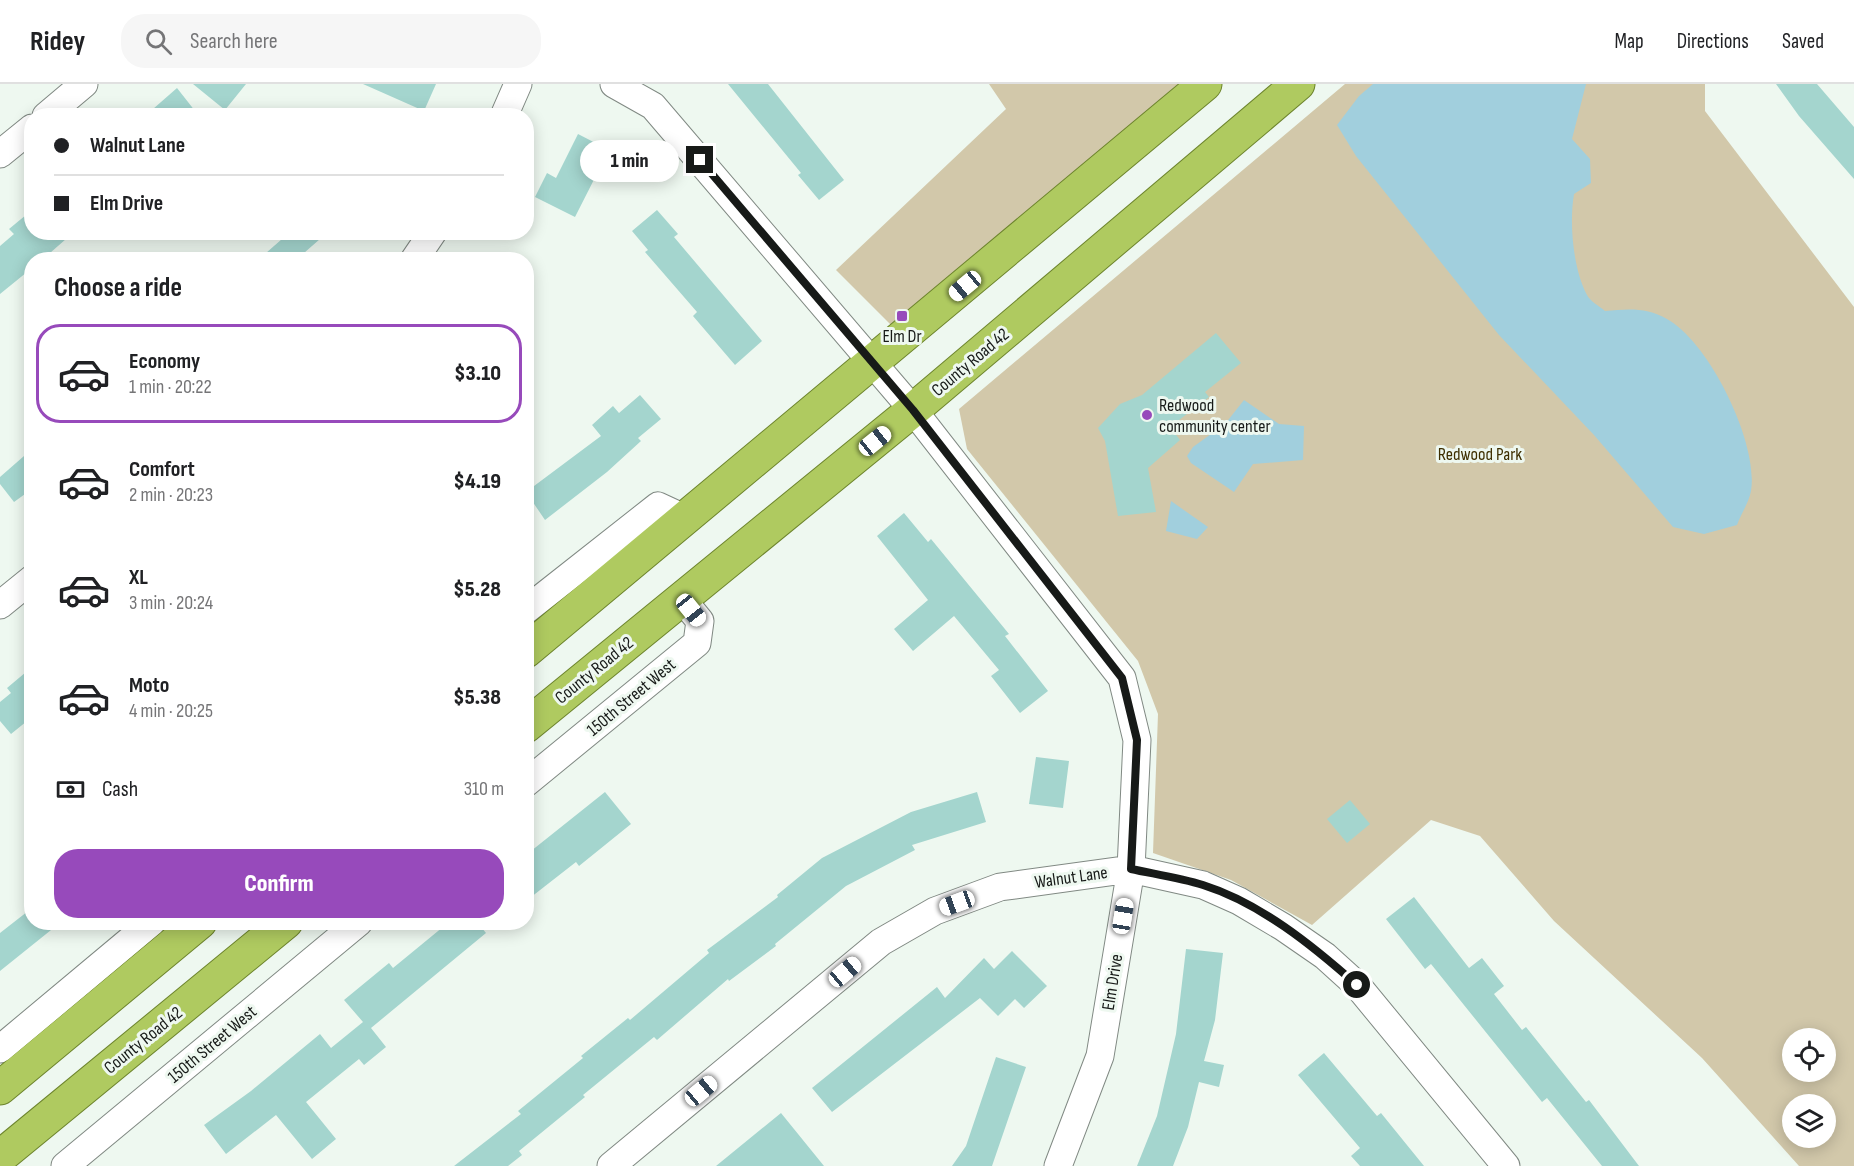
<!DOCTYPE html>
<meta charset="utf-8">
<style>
:root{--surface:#fff;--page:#f6f6f6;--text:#202124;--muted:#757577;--line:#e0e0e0;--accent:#974abb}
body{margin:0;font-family:"Sofia Sans Condensed",sans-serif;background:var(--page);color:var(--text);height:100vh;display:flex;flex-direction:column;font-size:22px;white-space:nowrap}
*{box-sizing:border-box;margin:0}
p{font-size:20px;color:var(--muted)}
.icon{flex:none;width:33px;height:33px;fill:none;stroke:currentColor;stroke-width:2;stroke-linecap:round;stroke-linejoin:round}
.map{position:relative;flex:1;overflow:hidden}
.drawer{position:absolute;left:24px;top:168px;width:510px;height:678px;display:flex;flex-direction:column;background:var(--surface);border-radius:24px;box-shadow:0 3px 15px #0003}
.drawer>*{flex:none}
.top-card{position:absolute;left:24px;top:24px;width:510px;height:132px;border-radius:24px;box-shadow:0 3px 15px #0003;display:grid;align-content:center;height:132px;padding:0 30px;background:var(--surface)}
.fabs{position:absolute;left:1782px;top:944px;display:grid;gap:12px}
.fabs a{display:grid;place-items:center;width:54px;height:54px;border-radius:50%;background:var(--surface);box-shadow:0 3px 15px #0003;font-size:30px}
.end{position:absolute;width:27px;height:27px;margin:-14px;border:8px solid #171a18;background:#fff;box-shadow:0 0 0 3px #fff}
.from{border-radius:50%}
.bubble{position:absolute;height:42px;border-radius:21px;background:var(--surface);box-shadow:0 3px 15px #0003;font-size:20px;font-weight:800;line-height:42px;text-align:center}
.car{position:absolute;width:18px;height:36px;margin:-18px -9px;border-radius:8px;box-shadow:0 0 4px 2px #0007;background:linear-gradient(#fff 24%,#345 0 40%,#fff 0 76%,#345 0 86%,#fff 0)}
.top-card b{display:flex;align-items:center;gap:21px;height:57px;font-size:22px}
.top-card b+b{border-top:2px solid var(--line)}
.top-card i{width:15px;height:15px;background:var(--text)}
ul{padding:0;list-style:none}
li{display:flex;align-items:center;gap:18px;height:99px;margin:0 12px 9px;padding:0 18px;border:3px solid transparent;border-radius:24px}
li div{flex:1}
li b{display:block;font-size:22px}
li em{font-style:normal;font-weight:800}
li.selected{border-color:var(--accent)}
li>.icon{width:54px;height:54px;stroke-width:1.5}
h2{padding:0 30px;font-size:27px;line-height:72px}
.pay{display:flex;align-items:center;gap:15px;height:66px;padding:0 30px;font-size:22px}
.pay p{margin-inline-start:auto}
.button{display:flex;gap:12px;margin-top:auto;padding:12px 30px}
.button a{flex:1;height:69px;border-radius:24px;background:var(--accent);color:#fff;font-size:24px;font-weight:800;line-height:69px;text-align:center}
header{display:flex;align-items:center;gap:36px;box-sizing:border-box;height:84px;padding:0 30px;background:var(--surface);border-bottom:2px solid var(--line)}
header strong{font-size:28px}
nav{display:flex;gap:33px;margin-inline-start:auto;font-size:21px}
.search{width:420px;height:54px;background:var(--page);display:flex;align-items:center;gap:15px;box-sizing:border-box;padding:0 21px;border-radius:24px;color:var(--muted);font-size:22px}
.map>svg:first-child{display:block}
.green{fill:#d2c8aa;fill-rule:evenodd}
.water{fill:#a1cfdd}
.building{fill:#a4d5ce}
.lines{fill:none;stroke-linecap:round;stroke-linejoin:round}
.minor-casing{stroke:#808983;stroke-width:29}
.trunk-casing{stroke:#6d842d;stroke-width:35}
.minor{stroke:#fff;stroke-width:27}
.trunk{stroke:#afca60;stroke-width:33}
.route{stroke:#171a18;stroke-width:8}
.poi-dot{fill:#974abb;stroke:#eef8f0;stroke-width:2}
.labels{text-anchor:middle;stroke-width:6;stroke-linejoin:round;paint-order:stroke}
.poi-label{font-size:18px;fill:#171a18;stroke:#eef8f0}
.street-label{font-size:18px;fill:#171a18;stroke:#eef8f0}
.park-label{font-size:18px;fill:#3e2f00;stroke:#eef8f0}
</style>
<header>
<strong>Ridey</strong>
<div class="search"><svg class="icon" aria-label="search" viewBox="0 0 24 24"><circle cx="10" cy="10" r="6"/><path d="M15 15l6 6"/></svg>Search here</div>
<nav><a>Map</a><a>Directions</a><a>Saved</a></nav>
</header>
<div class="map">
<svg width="1854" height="1082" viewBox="0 0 1854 1082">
<rect width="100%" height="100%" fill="#eef8f0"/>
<path class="green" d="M 989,0 L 1178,0 L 895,245 L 836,186 L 1006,25 Z
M 1345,0 L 1705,0 L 1705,27 L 1854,223 L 1854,1082 L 1799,1082 L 1702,974 L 1554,837 L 1480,752 L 1431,736 L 1312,841 L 1231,796 L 1153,769 L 1158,630 L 1138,577 L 967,365 L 959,325 ZM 1792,954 L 1826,954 L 1826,987 L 1792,987 ZM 1792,1020 L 1826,1020 L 1826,1053 L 1792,1053 Z"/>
<path class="water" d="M 1373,0 L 1586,0 L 1572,55 L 1590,75 L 1591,99 L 1574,110 C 1569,139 1573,185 1587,211 C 1590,217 1599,222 1605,227 C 1627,225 1647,223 1667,235 C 1709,258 1759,359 1751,407 C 1749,418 1741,430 1737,441 L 1704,450 L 1673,443 L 1594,351 L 1499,251 L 1356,72 L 1337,41 L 1359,12 Z
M 1244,316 L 1279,340 L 1304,342 L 1303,376 L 1253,380 L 1234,408 L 1191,379 L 1187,372 L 1193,363 L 1225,340 Z
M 1171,417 L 1208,443 L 1197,455 L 1166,447 Z"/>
<path class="building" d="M 193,0 L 246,0 L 225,26 Z
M 363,0 L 436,0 L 424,27 Z
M 728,0 L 768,0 L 844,96 L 819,116 L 798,91 L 801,89 Z
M 1776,0 L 1817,0 L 1854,43 L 1854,95 L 1799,32 Z
M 177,4 L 199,32 L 145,32 Z
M 578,50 L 609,66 L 575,133 L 535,113 L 547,89 L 556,94 Z
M 32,126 L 32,148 L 74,148 L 42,176 L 32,176 L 32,184 L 0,210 L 0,162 L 14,150 L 9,145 Z
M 657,126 L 678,150 L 674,153 L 762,257 L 735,281 L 693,232 L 697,228 L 645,168 L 648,166 L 632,147 Z
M 290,148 L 328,148 L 296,176 L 258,176 Z
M 1216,249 L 1241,279 L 1205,308 L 1209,313 L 1170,343 L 1180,356 L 1148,384 L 1156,428 L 1118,432 L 1105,357 L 1098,344 L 1120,320 L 1142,311 Z
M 640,311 L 661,335 L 638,354 L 641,357 L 607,388 L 545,436 L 526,408 L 601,352 L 592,341 L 613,322 L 619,329 Z
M 32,365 L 32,405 L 14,418 L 0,400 L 0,393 Z
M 904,429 L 928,458 L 931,455 L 1009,550 L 1005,552 L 1048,607 L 1020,629 L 991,592 L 999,586 L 954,532 L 913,567 L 894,545 L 928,516 L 877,452 Z
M 32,583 L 32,633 L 11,650 L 0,637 L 0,618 L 11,609 L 7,604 Z
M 1036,673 L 1069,677 L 1063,724 L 1029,720 Z
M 605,708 L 631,740 L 579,782 L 576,778 L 526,817 L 526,771 Z
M 977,708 L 986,738 L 912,761 L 915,766 L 846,802 L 775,860 L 776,862 L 729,897 L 728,895 L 657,956 L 654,953 L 583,1011 L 585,1013 L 519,1067 L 522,1071 L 508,1082 L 454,1082 L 521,1030 L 518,1027 L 583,974 L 581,972 L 628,934 L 630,936 L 709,869 L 707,866 L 778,813 L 777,811 L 822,774 L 911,728 Z
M 1350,716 L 1370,740 L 1347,759 L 1327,735 Z
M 1414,813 L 1469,884 L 1482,874 L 1504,902 L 1494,910 L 1522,946 L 1526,943 L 1586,1018 L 1589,1016 L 1639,1082 L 1602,1082 L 1547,1014 L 1542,1018 L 1431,880 L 1425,885 L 1386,835 Z
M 32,824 L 32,838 L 61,838 L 0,887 L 0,849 Z
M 449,838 L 477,838 L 486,849 L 371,944 L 386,963 L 364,981 L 359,975 L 306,1018 L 336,1055 L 312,1075 L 276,1031 L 226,1070 L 204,1041 L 251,1007 L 320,950 L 331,964 L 363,938 L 344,916 L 389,879 L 393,884 Z
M 1186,865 L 1223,869 L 1215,936 L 1204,977 L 1224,981 L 1219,1003 L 1199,998 L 1188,1043 L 1173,1082 L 1137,1082 L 1157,1032 L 1176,950 Z
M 1012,867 L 1047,902 L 1024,924 L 1015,915 L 998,932 L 980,914 L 832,1028 L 812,1004 L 937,903 L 945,914 L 984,874 L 994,885 Z
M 1324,969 L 1377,1032 L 1381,1029 L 1424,1082 L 1360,1082 L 1351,1072 L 1360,1064 L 1298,991 Z
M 996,973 L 1026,983 L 992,1082 L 952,1082 L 966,1062 Z
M 781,1029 L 824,1082 L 716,1082 Z"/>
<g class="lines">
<defs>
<path id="minor" d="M 614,0 L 653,22 L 913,326 L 1122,594 L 1137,656 L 1131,785 L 1100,972 L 1058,1082
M 46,32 L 84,0
M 504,32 L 518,0
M 0,70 L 32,44
M 414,176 L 433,148
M 0,521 L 32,495
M 526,526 L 658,422 L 686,435
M 526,699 L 697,559 L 700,537 L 682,515
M 0,965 L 152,838
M 65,1082 L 359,838
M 611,1082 L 881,858 L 935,827 L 1000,803 L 1131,785 L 1203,801 L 1239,817 L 1283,843 L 1325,872 L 1357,901 L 1506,1082"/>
<path id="trunk" d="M 526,567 L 1205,0
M 526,642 L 913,326 L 1298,0
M 0,1004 L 200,838
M 0,1073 L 286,838"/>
</defs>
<use href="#minor" class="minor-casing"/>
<use href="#trunk" class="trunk-casing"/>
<use href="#minor" class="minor"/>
<use href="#trunk" class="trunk"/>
</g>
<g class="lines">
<path class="route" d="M 700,76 L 913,326 L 1122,594 L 1137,656 L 1131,785 C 1154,790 1180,794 1203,801 C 1260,819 1312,861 1357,901"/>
</g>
<g class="poi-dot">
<rect x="896" y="226" width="12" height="12" rx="3"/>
<circle cx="1147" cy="331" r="6"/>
</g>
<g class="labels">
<g class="poi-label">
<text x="902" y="258">Elm Dr</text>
<text x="1159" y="327" text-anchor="start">Redwood<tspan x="1159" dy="21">community center</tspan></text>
</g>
<g class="street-label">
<text transform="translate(970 278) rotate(-40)" y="6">County Road 42</text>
<text transform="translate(594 586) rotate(-39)" y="6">County Road 42</text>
<text transform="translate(631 613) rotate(-40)" y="6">150th Street West</text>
<text transform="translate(1071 793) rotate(-8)" y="6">Walnut Lane</text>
<text transform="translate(1112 898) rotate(-81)" y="6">Elm Drive</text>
<text transform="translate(143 956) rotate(-39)" y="6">County Road 42</text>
<text transform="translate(212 960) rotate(-40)" y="6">150th Street West</text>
</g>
<g class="park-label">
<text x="1480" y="376">Redwood Park</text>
</g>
</g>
</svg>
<div class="fabs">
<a><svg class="icon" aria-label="locate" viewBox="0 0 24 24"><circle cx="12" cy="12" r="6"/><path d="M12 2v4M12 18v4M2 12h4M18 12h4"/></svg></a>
<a><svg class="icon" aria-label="layers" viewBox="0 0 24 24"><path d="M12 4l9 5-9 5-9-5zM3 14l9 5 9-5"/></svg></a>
</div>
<i class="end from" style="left:1357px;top:901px"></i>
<i class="end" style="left:700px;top:76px"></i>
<div class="bubble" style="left:580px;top:56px;width:99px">1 min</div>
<i class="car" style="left:965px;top:202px;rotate:230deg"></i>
<i class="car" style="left:875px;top:357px;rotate:51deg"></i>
<i class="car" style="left:691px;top:526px;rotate:141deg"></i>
<i class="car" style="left:957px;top:819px;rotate:250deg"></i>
<i class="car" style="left:1123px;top:832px;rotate:9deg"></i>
<i class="car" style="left:845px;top:888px;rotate:50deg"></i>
<i class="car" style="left:701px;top:1007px;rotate:50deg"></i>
<div class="top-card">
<b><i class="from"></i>Walnut Lane</b>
<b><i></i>Elm Drive</b>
</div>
<section class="drawer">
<h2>Choose a ride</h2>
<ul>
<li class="selected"><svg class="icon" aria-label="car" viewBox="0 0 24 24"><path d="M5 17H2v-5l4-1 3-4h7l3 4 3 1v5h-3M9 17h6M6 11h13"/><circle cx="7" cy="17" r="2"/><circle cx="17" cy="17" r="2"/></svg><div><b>Economy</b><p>1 min · 20:22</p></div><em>$3.10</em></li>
<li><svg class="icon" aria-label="car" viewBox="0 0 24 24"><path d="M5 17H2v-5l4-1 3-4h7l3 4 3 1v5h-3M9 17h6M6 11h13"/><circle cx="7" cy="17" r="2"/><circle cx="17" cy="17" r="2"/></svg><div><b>Comfort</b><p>2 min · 20:23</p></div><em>$4.19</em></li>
<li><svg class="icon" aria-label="car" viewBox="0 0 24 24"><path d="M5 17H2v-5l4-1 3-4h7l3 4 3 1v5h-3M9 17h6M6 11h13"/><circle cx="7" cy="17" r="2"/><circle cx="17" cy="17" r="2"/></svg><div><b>XL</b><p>3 min · 20:24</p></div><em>$5.28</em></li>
<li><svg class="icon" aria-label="car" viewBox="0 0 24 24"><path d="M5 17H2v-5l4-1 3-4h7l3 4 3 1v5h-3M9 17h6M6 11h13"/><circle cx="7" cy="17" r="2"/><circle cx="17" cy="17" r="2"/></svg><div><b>Moto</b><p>4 min · 20:25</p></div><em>$5.38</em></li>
</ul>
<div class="pay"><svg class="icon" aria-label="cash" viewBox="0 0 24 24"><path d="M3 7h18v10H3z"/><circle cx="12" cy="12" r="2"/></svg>Cash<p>310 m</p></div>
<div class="button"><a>Confirm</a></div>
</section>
</div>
